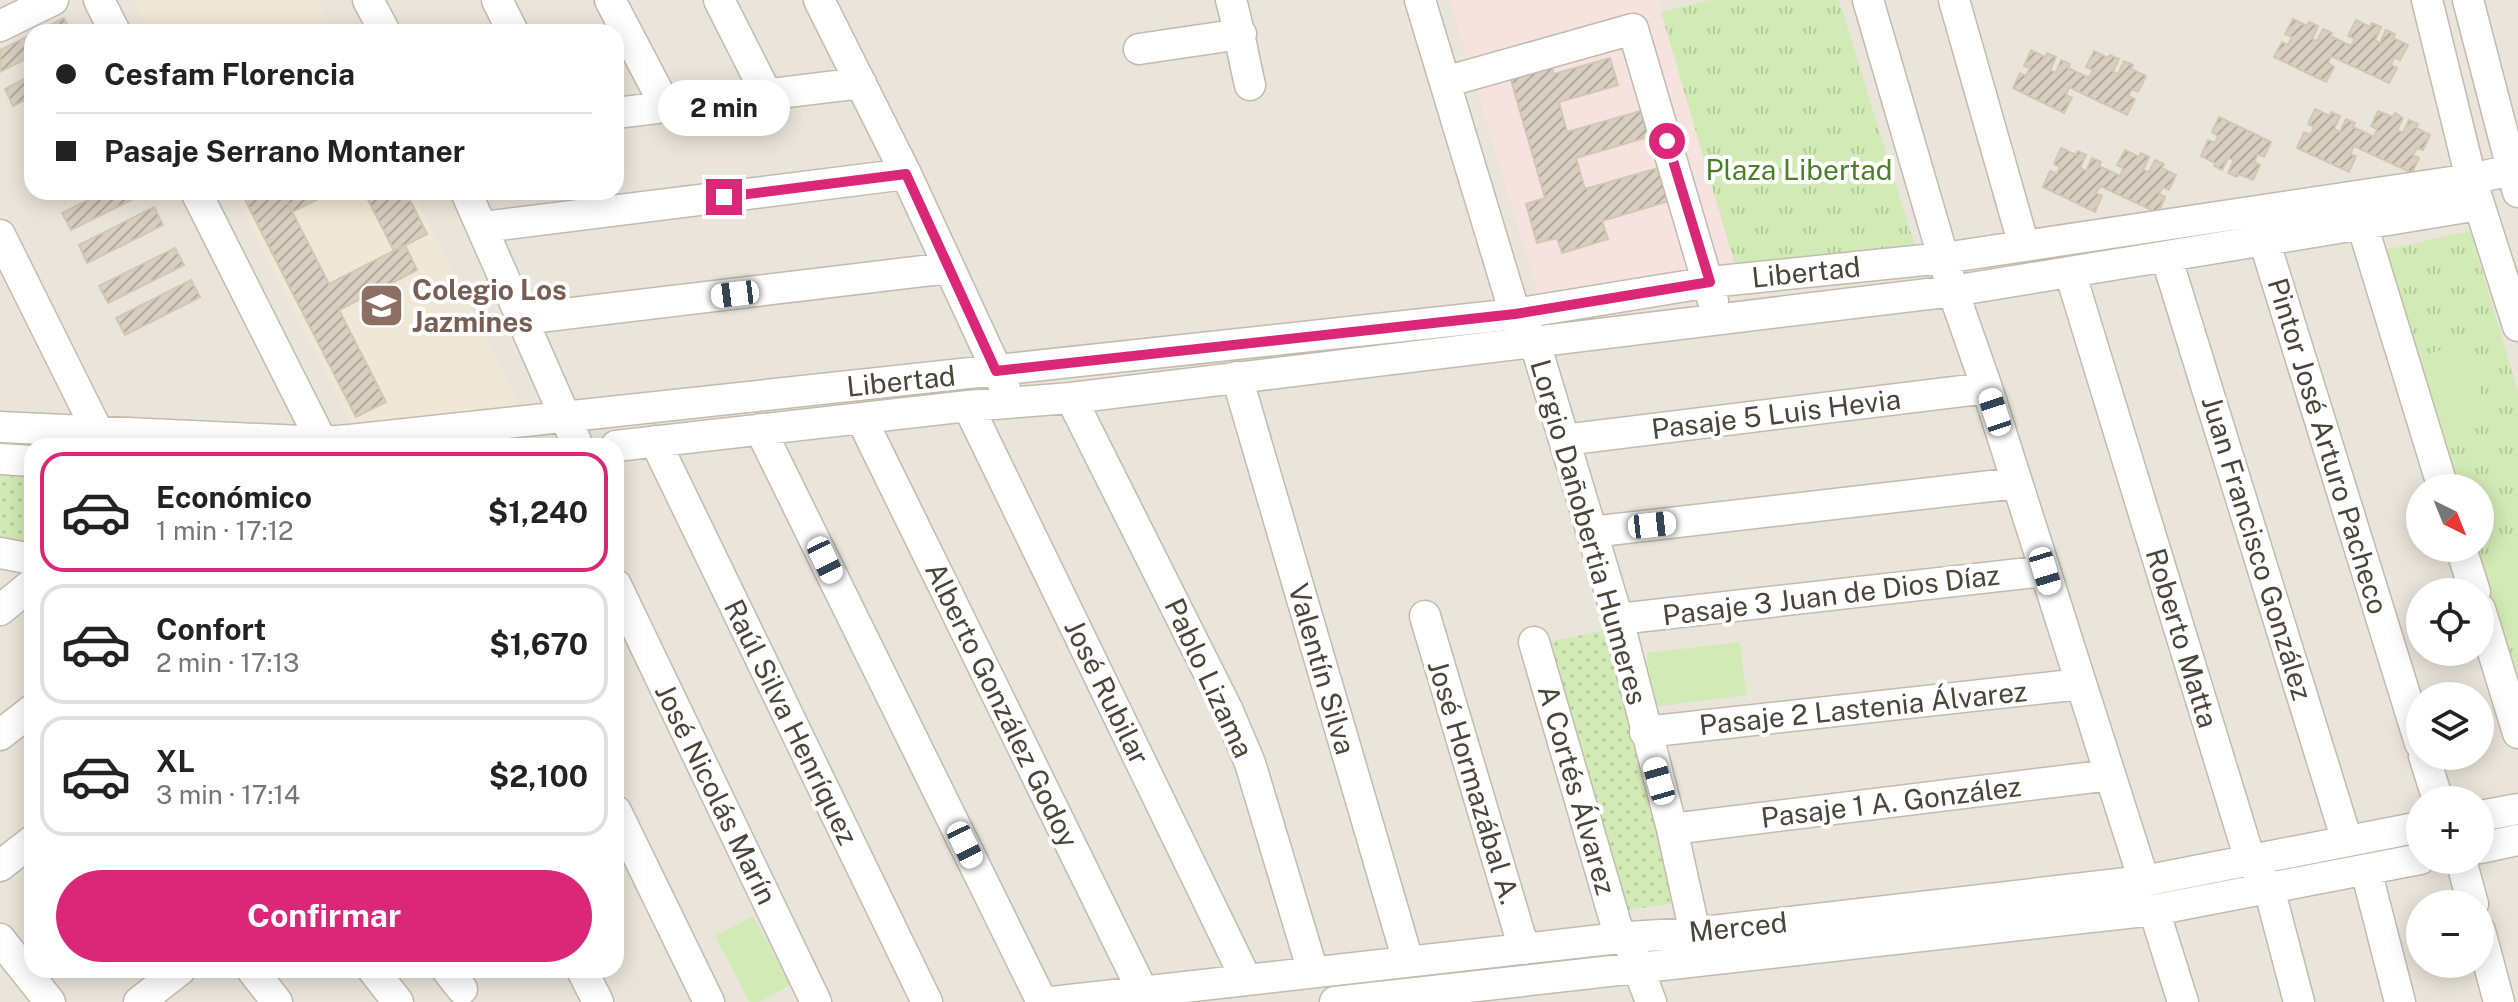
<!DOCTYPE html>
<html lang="es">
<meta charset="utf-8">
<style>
:root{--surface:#fff;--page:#f2f2f2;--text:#222;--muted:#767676;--line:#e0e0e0;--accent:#db2777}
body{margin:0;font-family:"Public Sans",sans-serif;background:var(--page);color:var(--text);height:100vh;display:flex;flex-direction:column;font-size:30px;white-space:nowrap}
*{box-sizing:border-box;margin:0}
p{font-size:26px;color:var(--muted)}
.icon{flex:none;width:44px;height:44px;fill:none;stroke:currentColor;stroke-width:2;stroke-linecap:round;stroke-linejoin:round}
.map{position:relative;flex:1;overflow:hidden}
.side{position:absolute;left:24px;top:438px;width:600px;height:540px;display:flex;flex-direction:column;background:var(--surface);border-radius:24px;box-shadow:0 4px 20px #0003}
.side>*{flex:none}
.top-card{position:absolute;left:24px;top:24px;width:600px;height:176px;border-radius:24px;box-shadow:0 4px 20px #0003;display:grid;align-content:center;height:176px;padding:0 32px;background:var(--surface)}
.needle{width:52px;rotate:137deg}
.buttons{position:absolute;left:2406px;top:474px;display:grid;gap:16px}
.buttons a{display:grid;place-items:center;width:88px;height:88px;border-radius:50%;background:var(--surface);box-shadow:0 4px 20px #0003;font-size:40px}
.end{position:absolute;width:36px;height:36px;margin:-18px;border:10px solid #db2777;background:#fff;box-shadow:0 0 0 4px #fff}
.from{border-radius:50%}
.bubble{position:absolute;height:56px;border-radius:28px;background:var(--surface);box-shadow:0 4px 20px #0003;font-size:26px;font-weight:700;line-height:56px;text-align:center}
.car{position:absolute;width:24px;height:48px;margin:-24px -12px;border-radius:10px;box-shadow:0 0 6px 2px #0007;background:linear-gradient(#fff 24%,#345 0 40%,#fff 0 76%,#345 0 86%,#fff 0)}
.top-card b{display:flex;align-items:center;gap:28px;height:76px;font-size:30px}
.top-card b+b{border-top:2px solid var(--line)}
.top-card i{width:20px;height:20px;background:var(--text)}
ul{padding:14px 0 0;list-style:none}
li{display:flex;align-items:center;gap:24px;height:120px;margin:0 16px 12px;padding:0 16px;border:4px solid var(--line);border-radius:24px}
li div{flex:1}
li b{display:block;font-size:30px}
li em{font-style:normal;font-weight:700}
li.on{border-color:var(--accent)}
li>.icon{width:72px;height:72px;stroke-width:1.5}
.action{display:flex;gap:16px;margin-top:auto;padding:16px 32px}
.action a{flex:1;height:92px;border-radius:48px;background:var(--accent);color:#fff;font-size:32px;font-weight:700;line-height:92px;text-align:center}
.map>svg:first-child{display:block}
.residential{fill:#eae5da;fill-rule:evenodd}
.education{fill:#efe8d6}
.medical{fill:#f6e3e0}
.grass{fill:url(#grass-dots)}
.park{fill:url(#park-tufts)}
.pitch{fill:#d2eab5}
.building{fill:url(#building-hatch);stroke:#d3c7b4;stroke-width:2}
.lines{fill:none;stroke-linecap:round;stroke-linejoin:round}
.minor-casing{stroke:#c2bbae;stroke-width:33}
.minor{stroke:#fff;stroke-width:30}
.route{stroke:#db2777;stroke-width:10}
.labels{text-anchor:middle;stroke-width:8;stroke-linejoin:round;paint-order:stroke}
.park-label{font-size:28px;fill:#4a7f2a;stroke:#fff}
.street-label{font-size:28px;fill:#4b4439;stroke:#fff}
.education-label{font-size:28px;font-weight:bold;fill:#785e54;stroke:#fff;text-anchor:start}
</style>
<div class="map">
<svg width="2518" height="1002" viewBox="0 0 2518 1002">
<defs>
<pattern id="grass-dots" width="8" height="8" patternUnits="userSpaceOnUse" patternTransform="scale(2)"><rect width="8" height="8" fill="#d2eab5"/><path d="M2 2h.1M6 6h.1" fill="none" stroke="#b6ca9c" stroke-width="1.8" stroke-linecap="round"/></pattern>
<pattern id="park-tufts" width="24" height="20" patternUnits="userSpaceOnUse" patternTransform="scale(2)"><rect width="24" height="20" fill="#d2eab5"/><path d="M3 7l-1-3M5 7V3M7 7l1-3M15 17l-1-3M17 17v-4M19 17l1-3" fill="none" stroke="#b6ca9c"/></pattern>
<pattern id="building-hatch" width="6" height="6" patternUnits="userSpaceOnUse" patternTransform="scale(2)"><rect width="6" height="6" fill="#d8cfc1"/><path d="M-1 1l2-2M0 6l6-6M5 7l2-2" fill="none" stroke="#b1aa9e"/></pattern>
</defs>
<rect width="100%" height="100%" fill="#f6f3ec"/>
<path class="residential" d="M 0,0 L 2518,0 L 2518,1002 L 0,1002 ZM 32,32 L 616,32 L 616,192 L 32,192 ZM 32,446 L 616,446 L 616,970 L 32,970 ZM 2420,488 L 2480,488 L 2480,548 L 2420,548 ZM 2420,592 L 2480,592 L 2480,652 L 2420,652 ZM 2420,696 L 2480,696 L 2480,756 L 2420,756 ZM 2420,800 L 2480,800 L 2480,860 L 2420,860 ZM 2420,904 L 2480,904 L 2480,964 L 2420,964 Z"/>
<path class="education" d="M 133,0 L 318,0 L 334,32 L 149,32 Z
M 232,192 L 413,192 L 527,420 L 362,443 Z"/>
<path class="medical" d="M 1450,0 L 1658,0 L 1736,269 L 1539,297 Z"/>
<path class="grass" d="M 0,476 L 32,477 L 32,546 L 0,541 Z
M 1606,630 L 1689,901 L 1627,910 L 1548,642 Z"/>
<path class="park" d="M 1711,0 L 1839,0 L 1916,250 L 1736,269 L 1661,12 Z
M 2470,231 L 2518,392 L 2518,677 L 2477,548 L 2480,548 L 2480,488 L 2459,488 L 2384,250 Z"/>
<path class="pitch" d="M 2464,343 L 2489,424 L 2439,439 L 2414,358 Z
M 2518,547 L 2518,631 L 2501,636 L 2477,559 Z
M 1740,642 L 1746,695 L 1653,707 L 1647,653 Z
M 753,916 L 790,985 L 759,1002 L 750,1002 L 715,936 Z"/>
<path class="building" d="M 64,18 L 71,32 L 36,32 Z
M 2293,19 L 2307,26 L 2309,22 L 2318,26 L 2312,39 L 2317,41 L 2323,29 L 2332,33 L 2330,36 L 2351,46 L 2355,39 L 2348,36 L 2356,20 L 2370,27 L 2372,23 L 2381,27 L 2375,40 L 2380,43 L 2386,30 L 2395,34 L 2393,38 L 2408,45 L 2400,60 L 2394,57 L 2391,65 L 2397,68 L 2389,83 L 2331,56 L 2328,63 L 2334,67 L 2326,82 L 2274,57 L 2282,42 L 2288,45 L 2292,37 L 2285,34 Z
M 32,34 L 32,56 L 0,72 L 0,50 Z
M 2031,50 L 2045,57 L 2047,53 L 2056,57 L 2050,70 L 2056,73 L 2061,60 L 2070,64 L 2068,68 L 2089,78 L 2093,70 L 2086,67 L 2094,51 L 2108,58 L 2110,55 L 2119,59 L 2113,71 L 2118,74 L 2124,61 L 2133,65 L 2131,69 L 2146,76 L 2138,92 L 2132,89 L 2128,96 L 2135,99 L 2127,115 L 2069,87 L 2066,95 L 2072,98 L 2064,113 L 2013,88 L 2020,73 L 2026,76 L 2030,68 L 2024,66 Z
M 1610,58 L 1618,85 L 1559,102 L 1567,132 L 1641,111 L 1648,137 L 1576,158 L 1585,189 L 1662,167 L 1672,200 L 1602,221 L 1608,239 L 1562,253 L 1557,238 L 1537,243 L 1526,204 L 1545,198 L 1509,73 L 1550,61 L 1554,74 Z
M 32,75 L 32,97 L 13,106 L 5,89 Z
M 2315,109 L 2330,116 L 2331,112 L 2340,116 L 2334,129 L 2340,132 L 2346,119 L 2355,123 L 2353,127 L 2374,137 L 2377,129 L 2371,126 L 2378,111 L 2393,117 L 2395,113 L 2403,118 L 2397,130 L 2403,133 L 2409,120 L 2418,124 L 2416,128 L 2430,135 L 2423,150 L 2417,148 L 2413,155 L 2419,158 L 2412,173 L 2354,146 L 2350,154 L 2356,156 L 2349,172 L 2297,148 L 2304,132 L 2311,135 L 2314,127 L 2308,124 Z
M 2219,117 L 2271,142 L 2264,157 L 2258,154 L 2254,162 L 2260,165 L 2253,180 L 2238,174 L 2237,177 L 2228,173 L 2234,160 L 2228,158 L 2222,170 L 2214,166 L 2215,163 L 2201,156 L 2208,140 L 2215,143 L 2218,136 L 2212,132 Z
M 2061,148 L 2076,155 L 2078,151 L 2086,155 L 2080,168 L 2086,171 L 2092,158 L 2101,162 L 2099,166 L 2120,176 L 2123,168 L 2117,165 L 2125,150 L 2139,157 L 2141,153 L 2149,157 L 2143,170 L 2149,172 L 2155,160 L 2164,164 L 2162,168 L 2176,175 L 2169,190 L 2163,187 L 2159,194 L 2165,197 L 2158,213 L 2100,186 L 2096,193 L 2102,196 L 2095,212 L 2043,187 L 2050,171 L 2057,174 L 2060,167 L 2054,164 Z
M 104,192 L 147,192 L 71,230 L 62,213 Z
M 241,192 L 282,192 L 329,284 L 405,245 L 417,270 L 339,310 L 386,402 L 356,417 Z
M 282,192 L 332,192 L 292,212 Z
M 364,192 L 406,192 L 427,234 L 394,251 Z
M 154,207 L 163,225 L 87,263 L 79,245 Z
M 175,248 L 184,265 L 108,303 L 99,286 Z
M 191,280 L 200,297 L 125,335 L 116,318 Z"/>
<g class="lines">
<defs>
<path id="minor" d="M 99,0 L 115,32
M 368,0 L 385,32
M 497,0 L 513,32
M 610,0 L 666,107
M 719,0 L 767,95
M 819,0 L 906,174 L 1005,388
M 1231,0 C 1239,28 1243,56 1250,85
M 1420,0 L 1515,314 L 1535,343 L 1618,619 L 1672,829 L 1695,933
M 1868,0 L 1953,291 L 1987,388 L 2144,881
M 1954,0 L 2024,246
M 2427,0 L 2471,179 L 2518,326
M 2468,0 L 2518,192
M 0,26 L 53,0
M 1139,49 L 1241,34
M 1445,82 L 1633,29 L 1713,301
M 616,113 L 861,83
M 196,192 L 324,446
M 466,192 L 578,446
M 2362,224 L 2443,488
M 483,227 L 906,174
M 0,235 L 98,432
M 2264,240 L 2420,743
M 2166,256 L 2347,841
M 2070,272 L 2250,860 L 2269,888 L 2299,1002
M 522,319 L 948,268
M 1237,377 L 1408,961
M 1071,398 L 1227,709 L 1250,763 L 1313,972
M 968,406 L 1246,979
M 861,418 L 1143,992
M 0,427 L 322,442 L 350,440 L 1515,314 L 1710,282 L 1944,258 L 2471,179 L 2511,170
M 760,429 L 1042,1002
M 1564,440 L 1987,388
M 655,441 L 927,1002
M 616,446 L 968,406 L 1071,398 L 1953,291 L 2479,205
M 0,459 L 32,461
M 1591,532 L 2017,483
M 2461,548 L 2475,592
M 0,553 L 32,559
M 616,585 L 816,1002
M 2480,609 L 2518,733
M 0,610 L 32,584
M 1425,616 L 1524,949
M 1618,619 L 2045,571
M 1534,642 L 1620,938
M 1645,732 L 2081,684
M 0,735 L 32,710
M 2424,756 L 2438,800
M 616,811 L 709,1002
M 2480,816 L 2518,809
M 1672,829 L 2110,775
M 2480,848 L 2518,840
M 2461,860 L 2473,904
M 0,866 L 32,841
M 2366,870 L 2400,1002
M 2154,910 L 2183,1002
M 2480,931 L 2499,1002
M 0,939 L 50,1002
M 1632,951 L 1651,1002
M 252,970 L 277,1002
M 373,970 L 398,1002
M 447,970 L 462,989
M 582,970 L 598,1002
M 139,1002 L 180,970
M 1052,1002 L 1628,937 L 1695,933 L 2144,881 L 2420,827
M 1335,1002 L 2154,910 L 2420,859"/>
</defs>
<use href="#minor" class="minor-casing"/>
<use href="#minor" class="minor"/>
</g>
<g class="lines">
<path class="route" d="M 724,197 L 906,174 L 996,371 L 1515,314 L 1710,282 L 1667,141"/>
</g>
<defs>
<symbol id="school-square" viewBox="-11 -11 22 22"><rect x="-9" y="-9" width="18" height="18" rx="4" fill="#8d6e63" stroke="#fff"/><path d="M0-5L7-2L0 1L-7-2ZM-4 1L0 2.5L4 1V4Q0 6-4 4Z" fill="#fff"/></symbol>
</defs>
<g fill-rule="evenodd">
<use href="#school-square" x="356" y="280" width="51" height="51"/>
</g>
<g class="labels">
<g class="park-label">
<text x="1799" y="180">Plaza Libertad</text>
</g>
<g class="street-label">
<text transform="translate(1806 272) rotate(-6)" y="10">Libertad</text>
<text transform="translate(901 381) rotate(-6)" y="10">Libertad</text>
<text transform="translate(1776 414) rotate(-7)" y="10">Pasaje 5 Luis Hevia</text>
<text transform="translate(2328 446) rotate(73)" y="10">Pintor José Arturo Pacheco</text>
<text transform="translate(1589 532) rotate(74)" y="10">Lorgio Dañobertia Humeres</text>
<text transform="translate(2257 548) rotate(73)" y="10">Juan Francisco González</text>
<text transform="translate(1831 595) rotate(-7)" y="10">Pasaje 3 Juan de Dios Díaz</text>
<text transform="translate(2182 638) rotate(73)" y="10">Roberto Matta</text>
<text transform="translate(1322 669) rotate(74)" y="10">Valentín Silva</text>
<text transform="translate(1209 678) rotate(65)" y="10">Pablo Lizama</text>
<text transform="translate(1107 692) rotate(64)" y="10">José Rubilar</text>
<text transform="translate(1002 705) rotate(64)" y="10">Alberto González Godoy</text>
<text transform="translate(1863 708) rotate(-6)" y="10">Pasaje 2 Lastenia Álvarez</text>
<text transform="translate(791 722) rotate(64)" y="10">Raúl Silva Henríquez</text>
<text transform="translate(1474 782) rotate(73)" y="10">José Hormazábal A.</text>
<text transform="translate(1577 790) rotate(74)" y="10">A Cortés Álvarez</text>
<text transform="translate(716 794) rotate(64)" y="10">José Nicolás Marín</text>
<text transform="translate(1891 802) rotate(-7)" y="10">Pasaje 1 A. González</text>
<text transform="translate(1738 927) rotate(-6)" y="10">Merced</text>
</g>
<g class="education-label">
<text x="412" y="300">Colegio Los<tspan x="412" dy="32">Jazmines</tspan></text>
</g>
</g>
</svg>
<div class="buttons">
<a><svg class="needle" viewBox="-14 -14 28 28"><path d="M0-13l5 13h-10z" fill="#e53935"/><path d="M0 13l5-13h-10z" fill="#767676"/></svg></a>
<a><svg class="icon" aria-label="locate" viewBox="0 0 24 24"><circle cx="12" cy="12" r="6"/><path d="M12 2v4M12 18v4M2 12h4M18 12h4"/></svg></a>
<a><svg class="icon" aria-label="layers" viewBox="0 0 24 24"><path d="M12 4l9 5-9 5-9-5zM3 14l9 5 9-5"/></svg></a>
<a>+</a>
<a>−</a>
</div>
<i class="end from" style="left:1667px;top:141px"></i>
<i class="end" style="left:724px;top:197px"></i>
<div class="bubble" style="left:658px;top:80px;width:132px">2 min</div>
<i class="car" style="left:735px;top:294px;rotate:263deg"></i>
<i class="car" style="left:1995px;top:412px;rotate:342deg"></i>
<i class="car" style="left:1652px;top:525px;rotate:84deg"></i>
<i class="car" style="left:825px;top:560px;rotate:154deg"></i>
<i class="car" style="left:2045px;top:571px;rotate:163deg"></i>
<i class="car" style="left:1659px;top:781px;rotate:344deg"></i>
<i class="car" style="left:965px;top:845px;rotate:154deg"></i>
<div class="top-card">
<b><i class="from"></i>Cesfam Florencia</b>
<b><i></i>Pasaje Serrano Montaner</b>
</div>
<section class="side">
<ul>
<li class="on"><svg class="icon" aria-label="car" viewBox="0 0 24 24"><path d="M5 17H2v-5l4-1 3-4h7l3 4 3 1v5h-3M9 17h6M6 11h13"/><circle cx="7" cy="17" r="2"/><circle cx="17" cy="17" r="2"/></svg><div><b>Económico</b><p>1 min · 17:12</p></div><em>$1,240</em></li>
<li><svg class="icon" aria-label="car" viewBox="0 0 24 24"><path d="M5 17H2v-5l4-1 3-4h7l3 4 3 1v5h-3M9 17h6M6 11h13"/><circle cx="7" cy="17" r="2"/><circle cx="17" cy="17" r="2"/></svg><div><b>Confort</b><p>2 min · 17:13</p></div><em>$1,670</em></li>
<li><svg class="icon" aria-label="car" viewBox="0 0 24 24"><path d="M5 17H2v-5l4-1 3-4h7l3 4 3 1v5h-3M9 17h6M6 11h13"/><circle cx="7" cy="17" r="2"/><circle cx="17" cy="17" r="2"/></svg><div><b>XL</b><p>3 min · 17:14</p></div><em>$2,100</em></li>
</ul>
<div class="action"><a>Confirmar</a></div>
</section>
</div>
